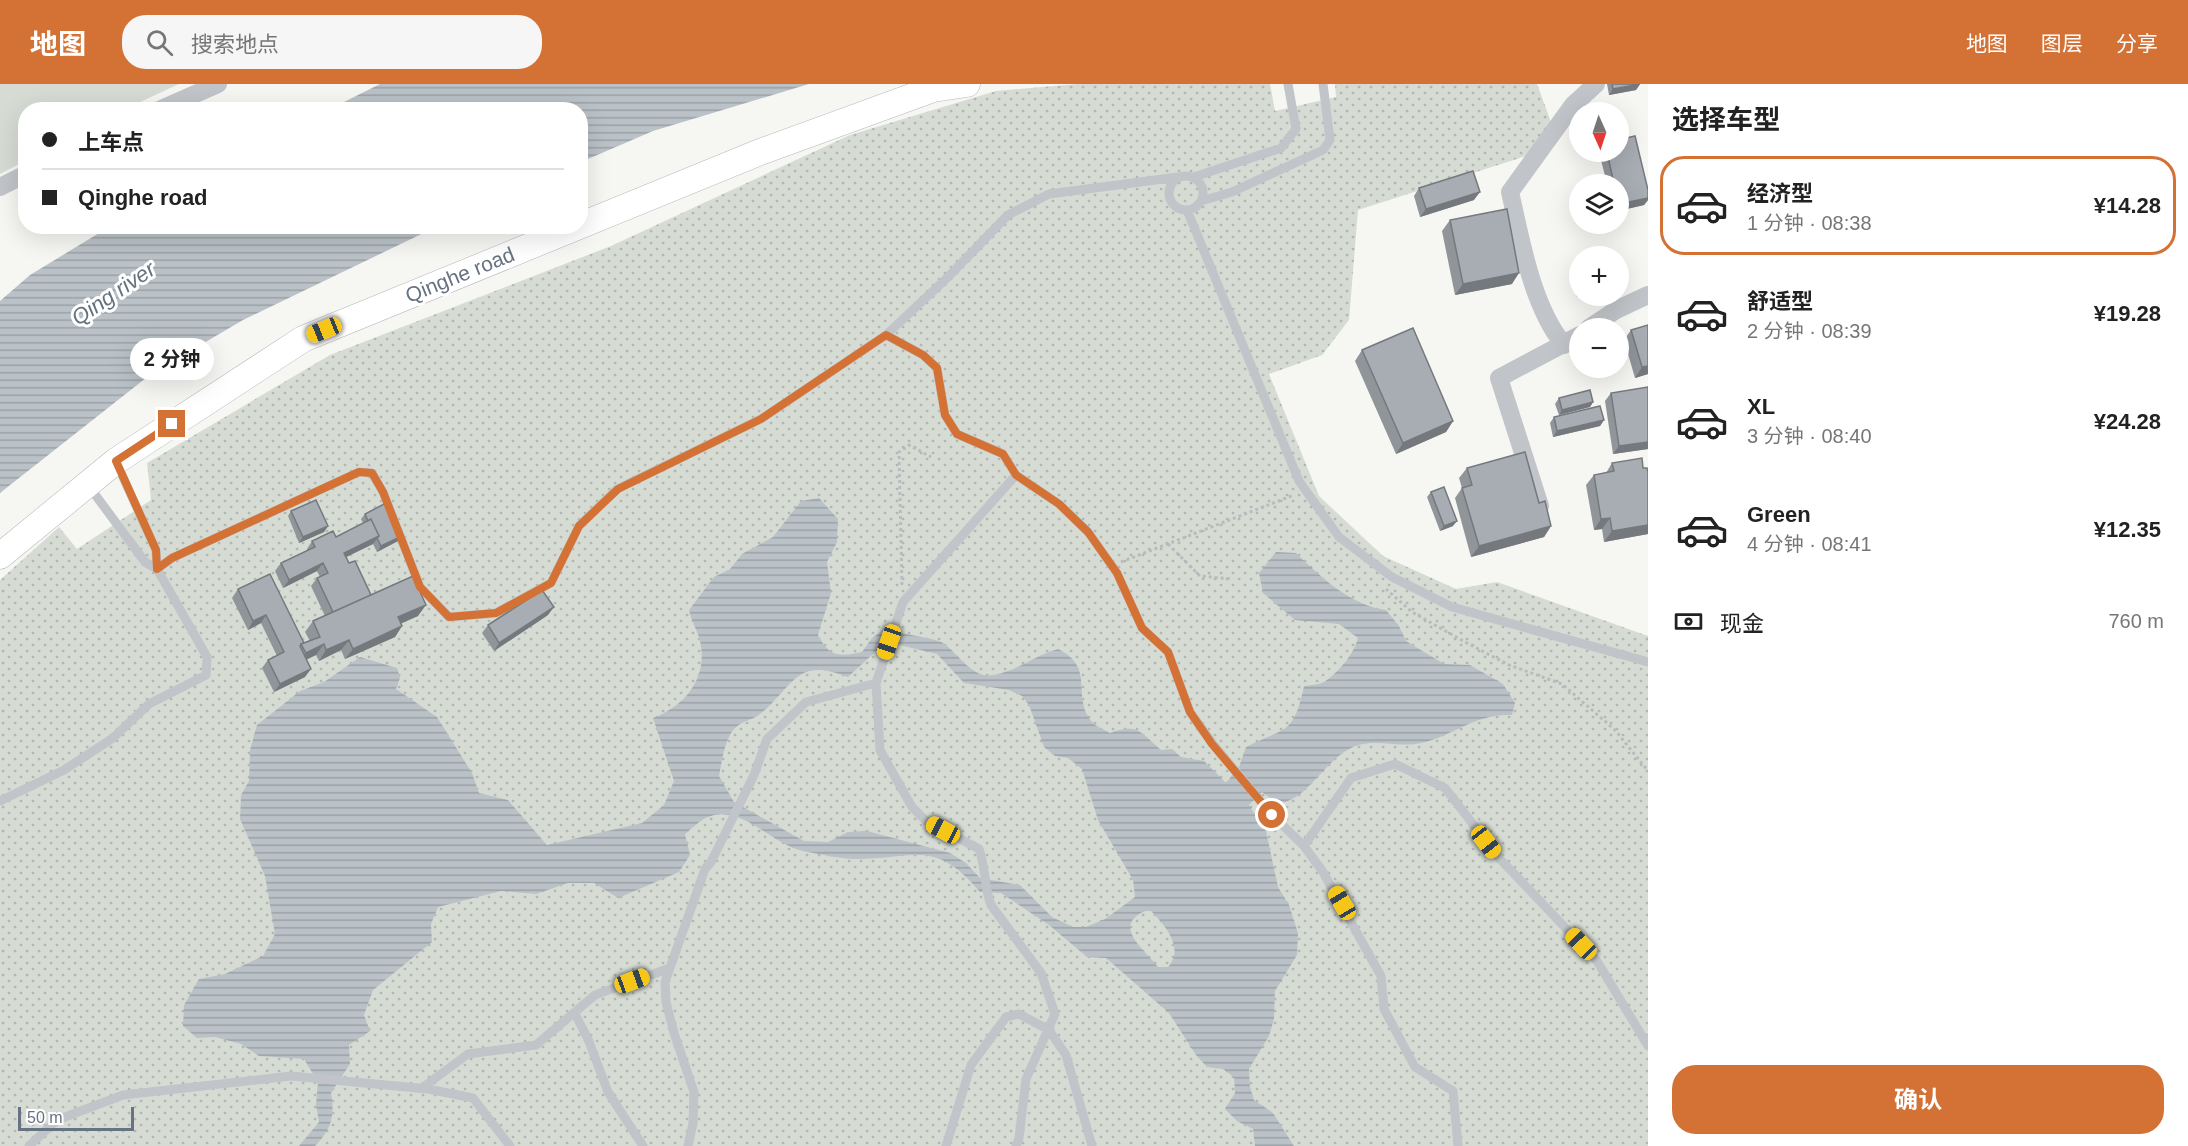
<!DOCTYPE html>
<html lang="zh">
<meta charset="utf-8">
<style>
:root{--surface:#fff;--page:#f6f6f6;--text:#222;--muted:#767676;--line:#e0e0e0;--accent:#d47135}
body{margin:0;font-family:Arial,"Noto Sans SC",sans-serif;background:var(--page);color:var(--text);height:100vh;display:flex;flex-direction:column;font-size:22px;white-space:nowrap}
*{box-sizing:border-box;margin:0}
p{font-size:20px;color:var(--muted)}
.icon{flex:none;width:33px;height:33px;fill:none;stroke:currentColor;stroke-width:2;stroke-linecap:round;stroke-linejoin:round}
.map{position:relative;flex:1;overflow:hidden}
.details{display:flex;flex-direction:column;background:var(--surface);width:540px}
.details>*{flex:none}
.top-card{position:absolute;left:18px;top:18px;width:570px;height:132px;border-radius:24px;box-shadow:0 6px 24px #0002;display:grid;align-content:center;height:132px;padding:0 24px;background:var(--surface)}
.needle{width:39px;rotate:177deg}
.tools{position:absolute;left:1569px;top:18px;display:grid;gap:12px}
.tools a{display:grid;place-items:center;width:60px;height:60px;border-radius:50%;background:var(--surface);box-shadow:0 6px 24px #0002;font-size:30px}
.scale{position:absolute;left:18px;bottom:15px;width:116px;box-sizing:border-box;padding-left:6px;border:3px solid #677282;border-top:0;font-size:16px;line-height:21px;white-space:nowrap;color:#677282;-webkit-text-stroke:4px #fff;paint-order:stroke}
.end{position:absolute;width:27px;height:27px;margin:-14px;border:8px solid #d47135;background:#fff;box-shadow:0 0 0 3px #fff}
.from{border-radius:50%}
.bubble{position:absolute;height:42px;border-radius:21px;background:var(--surface);box-shadow:0 6px 24px #0002;font-size:20px;font-weight:700;line-height:42px;text-align:center}
.car{position:absolute;width:18px;height:36px;margin:-18px -9px;border-radius:8px;box-shadow:0 0 4px 2px #0007;background:linear-gradient(#f5c518 24%,#345 0 40%,#f5c518 0 76%,#345 0 86%,#f5c518 0)}
.top-card b{display:flex;align-items:center;gap:21px;height:57px;font-size:22px}
.top-card b+b{border-top:2px solid var(--line)}
.top-card i{width:15px;height:15px;background:var(--text)}
ul{padding:0;list-style:none}
li{display:flex;align-items:center;gap:18px;height:99px;margin:0 12px 9px;padding:0 12px;border:3px solid transparent;border-radius:24px}
li div{flex:1}
li b{display:block;font-size:22px}
li em{font-style:normal;font-weight:700}
li.selected{border-color:var(--accent)}
li>.icon{width:54px;height:54px;stroke-width:1.5}
h2{padding:0 24px;font-size:27px;line-height:72px}
.pay{display:flex;align-items:center;gap:15px;height:66px;padding:0 24px;font-size:22px}
.pay p{margin-inline-start:auto}
.primary-button{display:flex;gap:12px;margin-top:auto;padding:12px 24px}
.primary-button a{flex:1;height:69px;border-radius:24px;background:var(--accent);color:#fff;font-size:24px;font-weight:700;line-height:69px;text-align:center}
header{display:flex;align-items:center;gap:36px;box-sizing:border-box;height:84px;padding:0 30px;background:var(--accent);color:#fff}
header strong{font-size:28px}
nav{display:flex;gap:33px;margin-inline-start:auto;font-size:21px}
.search{width:420px;height:54px;background:var(--page);display:flex;align-items:center;gap:15px;box-sizing:border-box;padding:0 21px;border-radius:24px;color:var(--muted);font-size:22px}
main{display:flex;flex:1;min-height:0}
.map>svg:first-child{display:block}
.grass{fill:url(#grass-dots)}
.park{fill:#d6dcd4}
.water{fill:url(#water-rules);fill-rule:evenodd}
.lines{fill:none;stroke-linecap:round;stroke-linejoin:round}
.secondary-casing{stroke:#b4b7bc;stroke-width:27}
.path{stroke:#b9bbbe;stroke-width:3;stroke-dasharray:3 3;stroke-linecap:butt}
.lane{stroke:#c1c4c8;stroke-width:9}
.street{stroke:#c1c4c8;stroke-width:18}
.secondary{stroke:#fff;stroke-width:26}
.wall{fill:#90959a}
.shaded-wall{fill:#75797d}
.building{fill:#a7adb3;stroke:#75797d;stroke-width:1.5}
.route{stroke:#d47135;stroke-width:8}
.labels{text-anchor:middle;stroke-width:6;stroke-linejoin:round;paint-order:stroke}
.street-label{font-size:21px;fill:#677282;stroke:#fff}
.water-label{font-size:22px;font-style:italic;fill:#63737e;stroke:#fff}
</style>
<header>
<strong>地图</strong>
<div class="search"><svg class="icon" aria-label="search" viewBox="0 0 24 24"><circle cx="10" cy="10" r="6"/><path d="M15 15l6 6"/></svg>搜索地点</div>
<nav><a>地图</a><a>图层</a><a>分享</a></nav>
</header>
<main>
<div class="map">
<svg width="1648" height="1062" viewBox="0 0 1648 1062">
<defs>
<pattern id="grass-dots" width="8" height="8" patternUnits="userSpaceOnUse" patternTransform="scale(1.5)"><rect width="8" height="8" fill="#d6dcd4"/><path d="M2 2h.1M6 6h.1" fill="none" stroke="#b1b7b1" stroke-width="1.8" stroke-linecap="round"/></pattern>
<pattern id="water-rules" width="6" height="5" patternUnits="userSpaceOnUse" patternTransform="scale(1.5)"><rect width="6" height="5" fill="#bac2c7"/><path d="M0 2.5h6" fill="none" stroke="#9ba2a7"/></pattern>
</defs>
<rect width="100%" height="100%" fill="#f6f6f3"/>
<path class="grass" d="M 1078,0 L 1270,0 L 1275,27 L 1336,13 L 1335,0 L 1537,0 L 1555,49 L 1545,66 L 1358,126 L 1349,236 L 1322,271 L 1269,290 L 1319,412 L 1383,472 L 1456,505 L 1497,498 L 1648,552 L 1648,1062 L 0,1062 L 0,496 L 59,443 L 77,465 L 151,416 L 147,379 L 330,271 L 611,162 L 850,51 L 996,7 Z"/>
<path class="park" d="M 0,0 L 179,0 L 125,25 L 26,26 L 25,77 L 0,90 Z"/>
<path class="water" d="M 380,0 L 809,0 L 653,47 L 581,78 L 580,26 L 330,25 Z
M 109,143 L 109,142 L 436,143 L 243,236 L 151,290 L 0,409 L 0,217 L 30,191 Z
M 819,414 L 838,435 L 837,458 L 827,478 L 831,509 L 818,551 C 829,573 839,573 862,568 L 872,554 L 884,545 C 896,549 936,554 943,559 C 958,569 972,595 993,591 C 1016,588 1035,571 1058,565 C 1097,584 1070,613 1093,639 C 1097,643 1105,646 1110,649 C 1138,639 1140,648 1161,666 L 1172,665 L 1181,673 L 1204,677 L 1226,699 L 1239,683 L 1246,663 C 1287,642 1293,652 1304,602 C 1310,601 1319,601 1324,598 C 1338,589 1354,570 1358,554 L 1339,540 L 1295,536 L 1263,509 L 1259,489 L 1276,468 L 1296,469 C 1322,494 1350,521 1386,526 L 1399,542 L 1406,557 L 1444,580 L 1470,581 L 1503,600 L 1515,619 L 1512,631 C 1473,629 1452,654 1416,660 C 1394,663 1370,653 1349,665 C 1322,680 1308,715 1278,720 L 1262,708 L 1249,721 L 1266,747 L 1278,803 L 1289,821 L 1298,849 L 1297,871 L 1275,907 L 1274,935 L 1269,952 L 1249,985 L 1250,1003 L 1254,1016 L 1273,1029 L 1294,1062 L 1255,1062 L 1253,1045 L 1237,1037 L 1225,1025 L 1235,1009 L 1234,993 L 1223,985 L 1207,983 L 1196,971 L 1169,929 L 1106,874 L 1087,873 L 1049,841 L 1001,809 L 980,808 C 936,755 916,774 857,775 C 840,775 819,770 803,767 C 776,761 756,736 729,731 C 709,727 699,738 685,750 L 690,771 L 679,788 L 618,814 L 594,799 L 568,799 L 536,810 L 501,807 L 438,823 L 431,840 L 432,858 L 373,906 L 364,931 L 370,947 L 349,961 L 350,980 L 331,1009 C 335,1031 332,1045 315,1062 L 299,1062 L 319,1038 L 316,1021 L 318,998 L 304,975 L 259,972 L 241,960 L 215,953 L 197,954 L 183,942 L 184,921 L 199,895 L 225,890 L 263,872 L 275,850 L 265,792 L 240,735 L 241,711 L 249,697 L 250,666 L 257,641 L 300,607 L 324,598 L 360,573 L 397,584 L 400,594 L 396,605 L 437,633 L 472,689 L 479,709 L 508,716 L 547,761 L 642,739 L 664,721 L 674,697 L 653,634 C 686,621 708,594 700,557 C 698,547 691,537 689,526 L 714,493 L 730,485 L 742,470 L 773,453 L 801,417 ZM 891,559 L 937,570 L 964,599 L 1009,606 L 1022,612 L 1029,621 L 1044,663 L 1055,672 L 1068,674 L 1082,685 L 1098,736 L 1133,796 L 1135,813 L 1105,835 L 1086,843 L 1073,843 L 1052,833 L 1020,801 L 980,794 L 966,779 L 950,769 L 867,747 L 848,748 L 828,758 L 804,757 L 734,718 L 719,692 C 722,678 725,649 739,641 C 750,634 753,637 766,625 C 796,596 800,574 848,593 L 875,568 ZM 1145,827 L 1151,827 C 1165,841 1185,865 1168,883 L 1158,883 C 1145,866 1111,842 1145,827 Z"/>
<g class="lines">
<defs>
<path id="secondary" d="M 0,472 L 116,377 L 303,255 L 760,68 L 933,5 L 967,0"/>
</defs>
<use href="#secondary" class="secondary-casing"/>
<path class="path" d="M 1168,460 L 1200,492 L 1231,495
M 1121,478 L 1294,411
M 902,501 L 899,368 L 909,361 L 931,373
M 1386,505 L 1412,528 L 1465,558 L 1509,581 L 1562,600 L 1615,646 L 1648,687"/>
<path class="lane" d="M1169 109a17 17 0 1 1 34 0a17 17 0 1 1-34 0Z
M 1194,93 L 1281,64 L 1296,45 L 1288,0
M 1201,117 L 1232,108 L 1323,66 L 1330,56 L 1323,0
M 1187,126 L 1299,397 L 1339,453 L 1392,493 L 1452,523 L 1648,578
M 886,251 L 923,271 L 937,284 L 945,331 L 957,350 L 1003,370 L 1016,391 L 1059,420 L 1088,448 L 1117,489 L 1142,544 L 1168,568 L 1190,628 L 1213,660 L 1272,731 L 1304,762 L 1323,788 L 1381,892 L 1384,925 L 1415,983 L 1453,1007 L 1458,1062
M 1016,391 L 903,518 L 876,599 L 880,666 L 912,723 L 925,736 L 979,765 C 986,784 984,803 991,821 L 1041,889 L 1055,930 L 1026,995 L 1019,1054 L 1016,1062
M 88,401 L 145,478 L 157,485 L 156,466 L 117,380
M 0,717 L 64,686 L 113,654 L 149,620 L 206,591 L 207,573 L 157,485 L 172,474 L 359,388 L 372,389 L 383,408 L 420,503 L 449,533 L 496,529 L 551,499 L 579,442 L 617,405 L 761,335 L 886,251 L 947,194 L 1008,131 L 1049,110 L 1178,93
M 1304,762 L 1351,694 L 1395,680 L 1445,704 L 1500,775 L 1597,877 L 1648,962
M 575,930 L 588,955 L 608,1008 L 643,1062
M 422,1004 L 468,970 L 536,961 L 595,911 L 670,884
M 29,1062 L 57,1036 L 123,1011 L 291,992 L 428,1005 L 473,1014 L 510,1062
M 688,1062 L 693,1039 L 694,1008 L 674,949 L 666,918 L 665,898 L 705,785 L 711,778 L 754,691 L 767,655 L 806,618 L 876,599
M 946,1062 L 971,981 L 1006,933 L 1019,930 L 1049,946 L 1066,971 L 1092,1062"/>
<path class="street" d="M 159,26 L 218,0
M 0,103 L 26,90
M 1589,244 L 1616,226 L 1648,211
M 1564,261 C 1532,222 1521,156 1510,108 L 1573,21 L 1596,0
M 1540,422 L 1499,294 L 1580,251"/>
<use href="#secondary" class="secondary"/>
</g>
<path class="wall" d="M 1607,0 L 1640,0 L 1636,6 L 1609,11 Z
M 1599,68 L 1618,68 L 1648,106 L 1648,116 L 1644,121 L 1618,127 L 1618,100 L 1607,100 Z
M 1419,104 L 1474,116 L 1420,133 L 1414,112 Z
M 1450,136 L 1512,200 L 1455,211 L 1442,147 Z
M 1578,197 L 1580,197 L 1580,212 L 1577,213 L 1574,203 Z
M 1631,246 L 1648,290 L 1635,294 L 1624,256 Z
M 1362,266 L 1453,337 L 1446,348 L 1396,370 L 1355,277 Z
M 1648,303 L 1648,365 L 1613,370 L 1605,317 L 1611,309 Z
M 1559,314 L 1593,318 L 1590,323 L 1559,331 L 1555,320 Z
M 1554,333 L 1604,336 L 1600,342 L 1553,353 L 1550,339 Z
M 1612,379 L 1643,384 L 1648,388 L 1648,450 L 1604,458 L 1602,445 L 1594,446 L 1586,401 L 1594,391 L 1606,389 Z
M 1467,384 L 1539,419 L 1551,442 L 1544,453 L 1471,473 L 1455,414 L 1462,404 L 1459,394 Z
M 1431,408 L 1453,442 L 1440,447 L 1427,413 Z
M 291,427 L 328,442 L 324,448 L 299,459 L 288,432 Z
M 365,430 L 398,457 L 377,468 L 373,460 L 346,473 L 349,479 L 371,511 L 418,532 L 401,539 L 402,542 L 395,553 L 345,575 L 341,566 L 319,577 L 316,571 L 306,576 L 305,593 L 274,608 L 262,584 L 268,576 L 277,572 L 261,539 L 248,546 L 232,514 L 238,505 L 304,559 L 310,557 L 305,548 L 313,537 L 325,532 L 311,502 L 317,494 L 320,493 L 317,487 L 283,504 L 275,487 L 281,479 L 307,466 L 307,465 L 312,457 L 336,453 L 363,439 L 361,435 Z
M 548,531 L 494,567 L 482,549 L 488,541 Z"/>
<path class="shaded-wall" d="M 1640,0 L 1636,6 L 1609,11 L 1613,5 Z
M 1480,108 L 1474,116 L 1420,133 L 1426,125 Z
M 1648,114 L 1648,116 L 1644,121 L 1618,127 L 1619,120 Z
M 1519,189 L 1512,200 L 1455,211 L 1463,200 Z
M 1648,282 L 1648,290 L 1635,294 L 1642,283 Z
M 1593,318 L 1590,323 L 1559,331 L 1562,326 Z
M 1604,336 L 1600,342 L 1553,353 L 1557,347 Z
M 1453,337 L 1446,348 L 1396,370 L 1403,359 Z
M 1648,358 L 1648,365 L 1613,370 L 1619,362 Z
M 1610,434 L 1602,445 L 1594,446 L 1601,435 Z
M 1457,437 L 1453,442 L 1440,447 L 1444,442 Z
M 1648,441 L 1648,450 L 1604,458 L 1612,447 Z
M 328,442 L 324,448 L 299,459 L 303,453 Z
M 1551,442 L 1544,453 L 1471,473 L 1479,462 Z
M 379,452 L 373,460 L 338,477 L 344,469 Z
M 402,452 L 398,457 L 377,468 L 381,462 Z
M 323,479 L 317,487 L 283,504 L 289,496 Z
M 426,521 L 418,532 L 391,544 L 398,533 Z
M 554,523 L 548,531 L 494,567 L 499,559 Z
M 266,531 L 261,539 L 248,546 L 253,537 Z
M 402,542 L 395,553 L 345,575 L 353,565 Z
M 349,556 L 341,566 L 319,577 L 326,566 Z
M 324,560 L 316,571 L 298,579 L 306,569 Z
M 311,585 L 305,593 L 274,608 L 280,600 Z"/>
<path class="building" d="M 1612,0 L 1640,0 L 1613,5 Z
M 1635,52 L 1648,106 L 1648,114 L 1619,120 L 1618,100 L 1614,100 L 1607,68 L 1618,68 L 1618,56 Z
M 1473,87 L 1480,108 L 1426,125 L 1419,104 Z
M 1507,125 L 1519,189 L 1463,200 L 1450,136 Z
M 1648,241 L 1648,282 L 1642,283 L 1631,246 Z
M 1413,244 L 1453,337 L 1403,359 L 1362,266 Z
M 1648,303 L 1648,358 L 1619,362 L 1611,309 Z
M 1590,306 L 1593,318 L 1562,326 L 1559,314 Z
M 1600,322 L 1604,336 L 1557,347 L 1554,333 Z
M 1525,368 L 1539,419 L 1545,417 L 1551,442 L 1479,462 L 1462,404 L 1472,401 L 1467,384 Z
M 1642,374 L 1643,384 L 1647,384 L 1648,388 L 1648,441 L 1612,447 L 1610,434 L 1601,435 L 1594,391 L 1614,387 L 1612,379 Z
M 1444,403 L 1457,437 L 1444,442 L 1431,408 Z
M 316,416 L 328,442 L 303,453 L 291,427 Z
M 386,419 L 402,452 L 381,462 L 377,454 L 379,452 L 371,435 L 368,437 L 365,430 Z
M 371,435 L 379,452 L 344,469 L 349,479 L 355,477 L 371,511 L 333,528 L 317,494 L 328,489 L 323,479 L 289,496 L 281,479 L 315,463 L 312,457 L 333,447 L 336,453 Z
M 270,490 L 304,559 L 301,560 L 300,562 L 311,585 L 280,600 L 268,576 L 284,568 L 266,531 L 253,537 L 238,505 Z
M 413,492 L 426,521 L 398,533 L 402,542 L 353,565 L 349,556 L 326,566 L 324,560 L 306,569 L 301,560 L 320,553 L 313,537 Z
M 542,506 L 554,523 L 499,559 L 488,541 Z"/>
<g class="lines">
<path class="route" d="M 172,340 L 116,377 L 156,466 L 157,485 L 172,474 L 359,388 L 372,389 L 383,408 L 420,503 L 449,533 L 496,529 L 551,499 L 579,442 L 618,405 L 761,335 L 886,251 L 923,271 L 937,284 L 945,331 L 957,350 L 1003,370 L 1016,391 L 1059,420 L 1088,448 L 1117,489 L 1142,544 L 1168,568 L 1190,628 L 1212,660 L 1272,731"/>
</g>
<g class="labels">
<g class="street-label">
<text transform="translate(460 191) rotate(-22)" y="7">Qinghe road</text>
</g>
<g class="water-label">
<text transform="translate(113 209) rotate(-34)" y="8">Qing river</text>
</g>
</g>
</svg>
<div class="tools">
<a><svg class="needle" viewBox="-14 -14 28 28"><path d="M0-13l5 13h-10z" fill="#e53935"/><path d="M0 13l5-13h-10z" fill="#767676"/></svg></a>
<a><svg class="icon" aria-label="layers" viewBox="0 0 24 24"><path d="M12 4l9 5-9 5-9-5zM3 14l9 5 9-5"/></svg></a>
<a>+</a>
<a>−</a>
</div>
<div class="scale">50 m</div>
<i class="end from" style="left:1272px;top:731px"></i>
<i class="end" style="left:172px;top:340px"></i>
<div class="bubble" style="left:130px;top:254px;width:84px">2 分钟</div>
<i class="car" style="left:324px;top:246px;rotate:248deg"></i>
<i class="car" style="left:889px;top:558px;rotate:199deg"></i>
<i class="car" style="left:943px;top:746px;rotate:298deg"></i>
<i class="car" style="left:1486px;top:758px;rotate:142deg"></i>
<i class="car" style="left:1342px;top:819px;rotate:329deg"></i>
<i class="car" style="left:1581px;top:860px;rotate:316deg"></i>
<i class="car" style="left:632px;top:897px;rotate:70deg"></i>
<div class="top-card">
<b><i class="from"></i>上车点</b>
<b><i></i>Qinghe road</b>
</div>
</div>
<section class="details">
<h2>选择车型</h2>
<ul>
<li class="selected"><svg class="icon" aria-label="car" viewBox="0 0 24 24"><path d="M5 17H2v-5l4-1 3-4h7l3 4 3 1v5h-3M9 17h6M6 11h13"/><circle cx="7" cy="17" r="2"/><circle cx="17" cy="17" r="2"/></svg><div><b>经济型</b><p>1 分钟 · 08:38</p></div><em>¥14.28</em></li>
<li><svg class="icon" aria-label="car" viewBox="0 0 24 24"><path d="M5 17H2v-5l4-1 3-4h7l3 4 3 1v5h-3M9 17h6M6 11h13"/><circle cx="7" cy="17" r="2"/><circle cx="17" cy="17" r="2"/></svg><div><b>舒适型</b><p>2 分钟 · 08:39</p></div><em>¥19.28</em></li>
<li><svg class="icon" aria-label="car" viewBox="0 0 24 24"><path d="M5 17H2v-5l4-1 3-4h7l3 4 3 1v5h-3M9 17h6M6 11h13"/><circle cx="7" cy="17" r="2"/><circle cx="17" cy="17" r="2"/></svg><div><b>XL</b><p>3 分钟 · 08:40</p></div><em>¥24.28</em></li>
<li><svg class="icon" aria-label="car" viewBox="0 0 24 24"><path d="M5 17H2v-5l4-1 3-4h7l3 4 3 1v5h-3M9 17h6M6 11h13"/><circle cx="7" cy="17" r="2"/><circle cx="17" cy="17" r="2"/></svg><div><b>Green</b><p>4 分钟 · 08:41</p></div><em>¥12.35</em></li>
</ul>
<div class="pay"><svg class="icon" aria-label="cash" viewBox="0 0 24 24"><path d="M3 7h18v10H3z"/><circle cx="12" cy="12" r="2"/></svg>现金<p>760 m</p></div>
<div class="primary-button"><a>确认</a></div>
</section>
</main>
